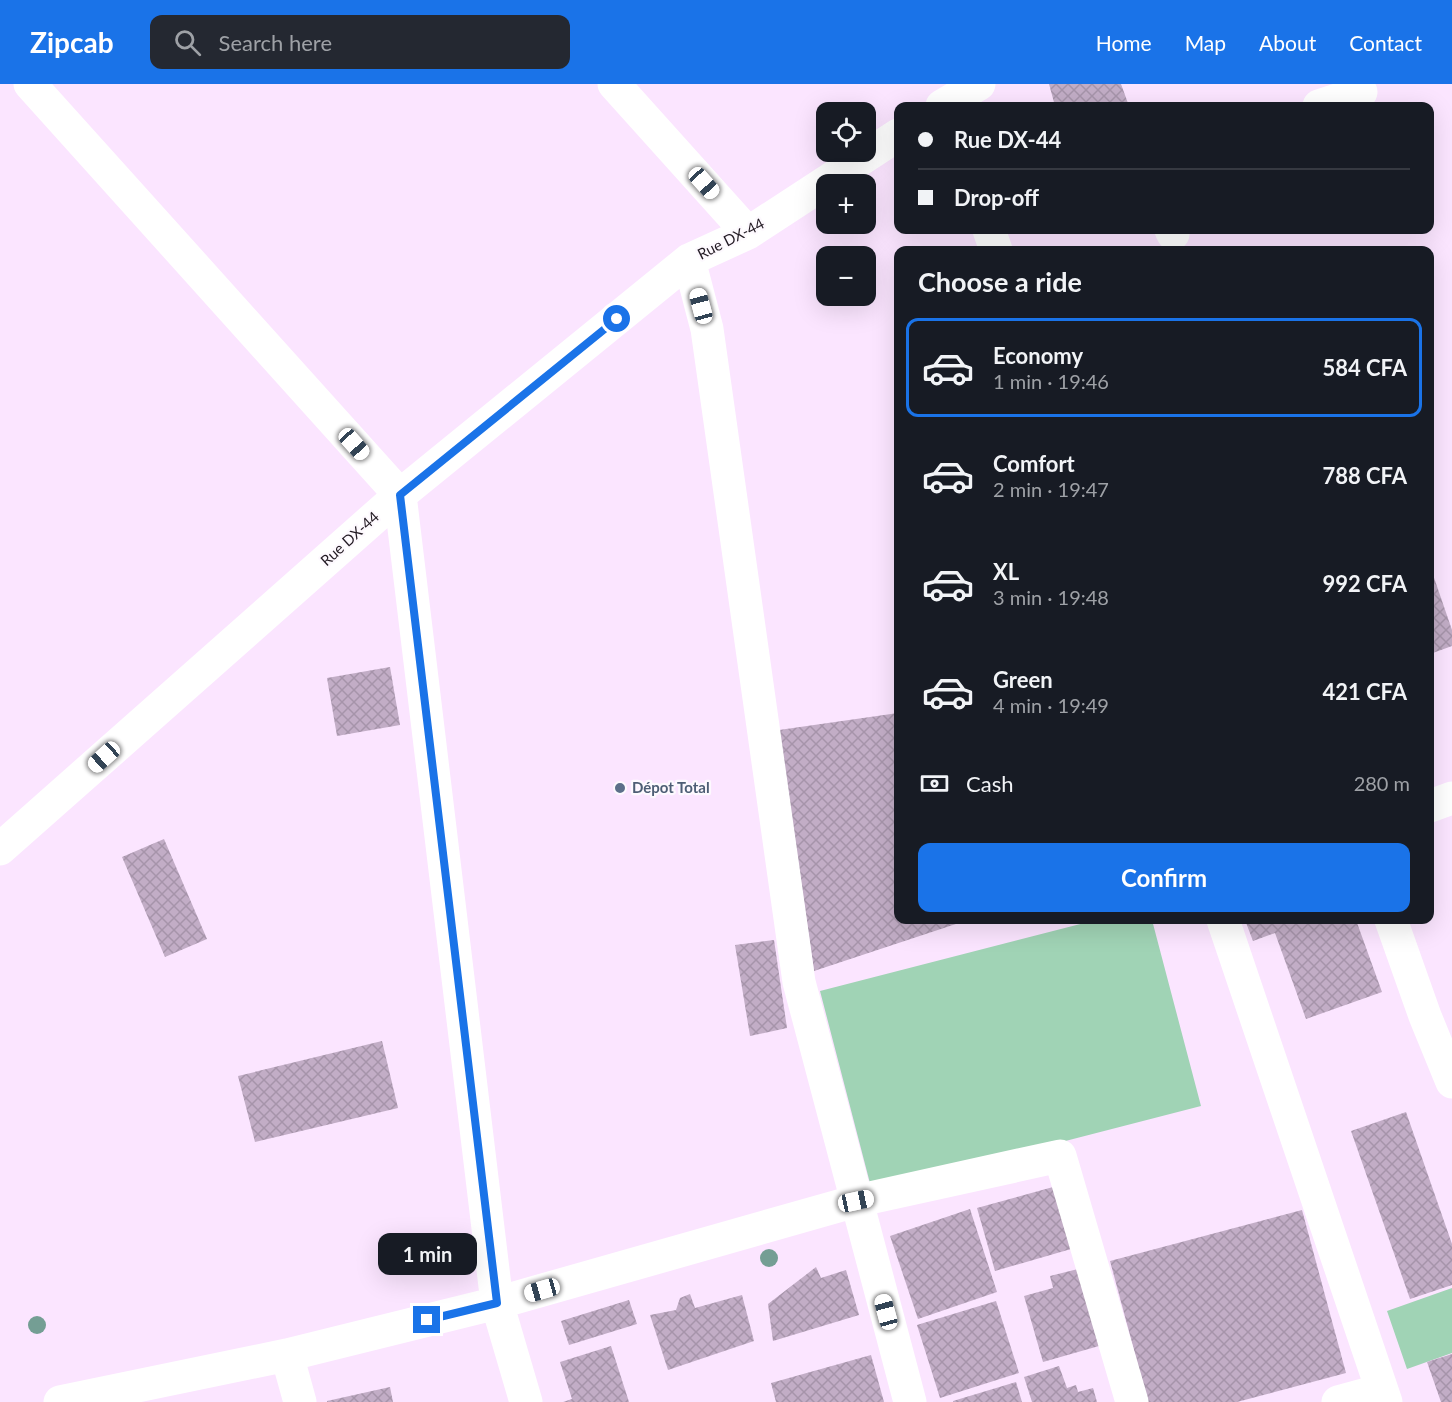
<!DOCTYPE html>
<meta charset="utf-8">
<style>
:root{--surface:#171b24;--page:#242831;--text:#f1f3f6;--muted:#9ea1a6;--line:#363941;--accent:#1a73e8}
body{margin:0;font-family:Lato,sans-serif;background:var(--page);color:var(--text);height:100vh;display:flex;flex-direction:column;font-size:22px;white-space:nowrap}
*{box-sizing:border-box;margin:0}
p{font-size:20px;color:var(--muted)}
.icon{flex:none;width:33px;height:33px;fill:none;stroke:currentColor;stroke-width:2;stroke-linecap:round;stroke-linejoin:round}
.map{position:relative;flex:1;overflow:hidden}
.details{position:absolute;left:894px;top:162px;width:540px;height:678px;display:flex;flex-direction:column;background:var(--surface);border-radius:12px;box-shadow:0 6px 24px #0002}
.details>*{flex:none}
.top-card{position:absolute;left:894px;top:18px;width:540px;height:132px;border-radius:12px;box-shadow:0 6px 24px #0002;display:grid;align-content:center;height:132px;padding:0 24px;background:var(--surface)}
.tools{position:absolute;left:816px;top:18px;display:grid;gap:12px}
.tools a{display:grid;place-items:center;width:60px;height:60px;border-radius:12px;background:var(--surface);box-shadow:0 6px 24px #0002;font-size:30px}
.end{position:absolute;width:27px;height:27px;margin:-14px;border:8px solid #1a73e8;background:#fff;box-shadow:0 0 0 3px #fff}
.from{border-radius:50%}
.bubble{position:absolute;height:42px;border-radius:12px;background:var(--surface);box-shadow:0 6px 24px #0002;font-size:20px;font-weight:700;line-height:42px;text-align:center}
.car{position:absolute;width:18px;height:36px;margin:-18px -9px;border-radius:8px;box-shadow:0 0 4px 2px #0007;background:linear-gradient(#fff 24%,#345 0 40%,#fff 0 76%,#345 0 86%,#fff 0)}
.top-card b{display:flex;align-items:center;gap:21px;height:57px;font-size:22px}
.top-card b+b{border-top:2px solid var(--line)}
.top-card i{width:15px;height:15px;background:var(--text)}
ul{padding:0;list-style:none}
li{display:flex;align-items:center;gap:18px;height:99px;margin:0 12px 9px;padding:0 12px;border:3px solid transparent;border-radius:12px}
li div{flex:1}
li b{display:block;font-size:22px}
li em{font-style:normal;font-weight:700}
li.current{border-color:var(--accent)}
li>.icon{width:54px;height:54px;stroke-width:1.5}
h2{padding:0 24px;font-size:27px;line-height:72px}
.pay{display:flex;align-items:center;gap:15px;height:66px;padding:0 24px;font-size:22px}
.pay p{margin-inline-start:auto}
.action{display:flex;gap:12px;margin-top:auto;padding:12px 24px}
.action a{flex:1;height:69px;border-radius:12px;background:var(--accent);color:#fff;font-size:24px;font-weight:700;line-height:69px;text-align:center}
header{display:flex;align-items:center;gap:36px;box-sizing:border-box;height:84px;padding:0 30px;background:var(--accent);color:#fff}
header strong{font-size:28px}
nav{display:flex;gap:33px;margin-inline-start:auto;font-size:21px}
.search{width:420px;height:54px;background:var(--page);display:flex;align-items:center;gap:15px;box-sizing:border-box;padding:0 21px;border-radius:12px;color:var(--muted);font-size:22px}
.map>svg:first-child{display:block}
.garden{fill:#a0d3b5}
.building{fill:url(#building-cross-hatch)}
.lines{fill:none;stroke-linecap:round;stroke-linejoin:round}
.minor{stroke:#fff;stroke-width:33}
.tree{fill:#749e94}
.route{stroke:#1a73e8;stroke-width:8}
.service-dot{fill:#5c6f8a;stroke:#fdf9fe;stroke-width:2}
.labels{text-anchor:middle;stroke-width:4.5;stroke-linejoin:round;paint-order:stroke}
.street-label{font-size:15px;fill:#211922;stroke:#fdf9fe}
.service-label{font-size:15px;font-weight:bold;fill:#4e5e75;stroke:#fdf9fe;text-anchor:start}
</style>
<header>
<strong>Zipcab</strong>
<div class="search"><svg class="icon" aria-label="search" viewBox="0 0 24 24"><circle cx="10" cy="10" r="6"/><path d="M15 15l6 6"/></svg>Search here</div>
<nav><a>Home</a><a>Map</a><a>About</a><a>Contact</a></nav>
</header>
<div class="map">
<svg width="1452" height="1318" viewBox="0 0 1452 1318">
<defs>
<pattern id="building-cross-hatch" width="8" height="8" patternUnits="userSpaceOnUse" patternTransform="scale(1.5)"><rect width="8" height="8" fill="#c2adc6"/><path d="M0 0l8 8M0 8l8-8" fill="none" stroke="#a694aa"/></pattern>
</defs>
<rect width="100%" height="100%" fill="#fbe5ff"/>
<path class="garden" d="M 1096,836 L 1152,836 L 1201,1022 L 872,1107 L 820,907 Z
M 1452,1204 L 1452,1269 L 1407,1285 L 1387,1227 Z"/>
<path class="building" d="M 1049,0 L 1121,0 L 1129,22 L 1055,22 Z
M 1430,482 L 1452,546 L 1452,562 L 1430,570 Z
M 390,583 L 400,641 L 337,652 L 327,594 Z
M 898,629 L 898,836 L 968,836 L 814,887 L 779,646 Z
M 164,755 L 207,855 L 165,873 L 122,773 Z
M 1245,836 L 1356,836 L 1382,908 L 1306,935 L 1275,849 L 1253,857 Z
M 774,856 L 787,944 L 750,952 L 735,861 Z
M 382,957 L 398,1024 L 255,1058 L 238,992 Z
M 1406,1028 L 1452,1160 L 1452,1201 L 1410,1215 L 1351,1047 Z
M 1053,1103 L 1071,1165 L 995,1187 L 977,1124 Z
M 970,1125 L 997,1208 L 918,1235 L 890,1152 Z
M 1302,1126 L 1346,1289 L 1237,1318 L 1148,1318 L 1110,1177 Z
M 816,1183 L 821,1194 L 846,1186 L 859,1231 L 773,1257 L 768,1220 Z
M 1078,1185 L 1099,1262 L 1043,1278 L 1024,1212 L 1053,1204 L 1050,1192 Z
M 690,1210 L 695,1224 L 742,1211 L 754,1257 L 668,1286 L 650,1231 L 676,1226 L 680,1214 Z
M 629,1216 L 637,1240 L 569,1261 L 561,1237 Z
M 996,1217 L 1019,1289 L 940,1314 L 917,1241 Z
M 611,1262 L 629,1318 L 563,1318 L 572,1315 L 560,1278 Z
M 1452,1270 L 1452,1318 L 1441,1318 L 1427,1278 Z
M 871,1271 L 884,1318 L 776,1318 L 771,1299 Z
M 1059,1282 L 1067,1304 L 1076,1301 L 1078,1308 L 1093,1304 L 1097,1318 L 1032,1318 L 1024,1293 Z
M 1016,1298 L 1022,1318 L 953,1318 L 953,1317 Z
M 390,1303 L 393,1318 L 327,1318 L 327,1317 Z"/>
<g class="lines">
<path class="minor" d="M 30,0 L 400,411 L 497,1219 L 526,1318
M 614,0 L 748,149
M 942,22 L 979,0
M 1319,22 L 1361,8
M 989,146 L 996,166
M 1171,146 L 1173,150
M 689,176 L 707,245 L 799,898 L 910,1318
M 1430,722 L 1452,714
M 0,765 L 400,411 L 689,176 L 748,149 L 898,51
M 1223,836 L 1386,1318
M 1391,836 L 1425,932 L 1452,998
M 287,1271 L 300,1318
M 60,1318 L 287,1271 L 497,1219 L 856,1117 L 1060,1072 L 1132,1318
M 1338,1318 L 1382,1306"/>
</g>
<g class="tree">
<circle cx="769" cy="1174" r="9"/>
<circle cx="37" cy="1241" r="9"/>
</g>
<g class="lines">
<path class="route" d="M 427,1236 L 497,1219 L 400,411 L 617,235"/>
</g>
<circle class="service-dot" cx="620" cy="704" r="6"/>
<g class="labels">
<g class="street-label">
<text transform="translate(731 155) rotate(-27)" y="5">Rue DX-44</text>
<text transform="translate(350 455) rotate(-42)" y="5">Rue DX-44</text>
</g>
<g class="service-label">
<text x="632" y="709">Dépot Total</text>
</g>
</g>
</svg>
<div class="tools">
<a><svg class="icon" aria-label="locate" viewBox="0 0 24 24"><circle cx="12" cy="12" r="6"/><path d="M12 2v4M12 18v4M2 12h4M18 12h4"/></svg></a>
<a>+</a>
<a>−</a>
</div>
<i class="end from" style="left:617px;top:235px"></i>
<i class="end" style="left:427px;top:1236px"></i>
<div class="bubble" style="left:378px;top:1149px;width:99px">1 min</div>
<i class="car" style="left:704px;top:99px;rotate:138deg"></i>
<i class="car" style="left:701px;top:222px;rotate:345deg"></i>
<i class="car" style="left:354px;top:360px;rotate:138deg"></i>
<i class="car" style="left:104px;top:673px;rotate:228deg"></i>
<i class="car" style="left:856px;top:1117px;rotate:78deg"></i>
<i class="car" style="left:542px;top:1206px;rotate:254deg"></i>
<i class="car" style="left:886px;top:1228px;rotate:345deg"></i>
<div class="top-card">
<b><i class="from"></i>Rue DX-44</b>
<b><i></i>Drop-off</b>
</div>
<section class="details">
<h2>Choose a ride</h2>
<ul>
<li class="current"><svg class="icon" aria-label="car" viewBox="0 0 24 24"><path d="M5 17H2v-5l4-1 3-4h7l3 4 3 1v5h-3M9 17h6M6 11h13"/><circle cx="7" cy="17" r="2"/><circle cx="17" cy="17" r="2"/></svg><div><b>Economy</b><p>1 min · 19:46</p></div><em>584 CFA</em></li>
<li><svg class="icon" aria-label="car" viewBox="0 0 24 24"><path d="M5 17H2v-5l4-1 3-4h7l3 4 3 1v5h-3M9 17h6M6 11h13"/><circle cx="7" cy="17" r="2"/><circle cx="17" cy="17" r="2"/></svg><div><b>Comfort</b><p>2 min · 19:47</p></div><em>788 CFA</em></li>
<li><svg class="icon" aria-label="car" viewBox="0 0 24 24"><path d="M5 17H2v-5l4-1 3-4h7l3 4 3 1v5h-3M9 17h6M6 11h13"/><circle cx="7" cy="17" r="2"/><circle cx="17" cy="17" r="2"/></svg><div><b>XL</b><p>3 min · 19:48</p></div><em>992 CFA</em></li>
<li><svg class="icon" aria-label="car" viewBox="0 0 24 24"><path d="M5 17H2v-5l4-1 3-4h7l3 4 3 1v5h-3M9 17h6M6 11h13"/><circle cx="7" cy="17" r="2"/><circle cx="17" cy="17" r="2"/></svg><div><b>Green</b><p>4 min · 19:49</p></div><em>421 CFA</em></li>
</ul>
<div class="pay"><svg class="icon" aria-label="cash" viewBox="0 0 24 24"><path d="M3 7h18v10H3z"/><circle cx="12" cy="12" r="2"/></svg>Cash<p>280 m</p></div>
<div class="action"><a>Confirm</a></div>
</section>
</div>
